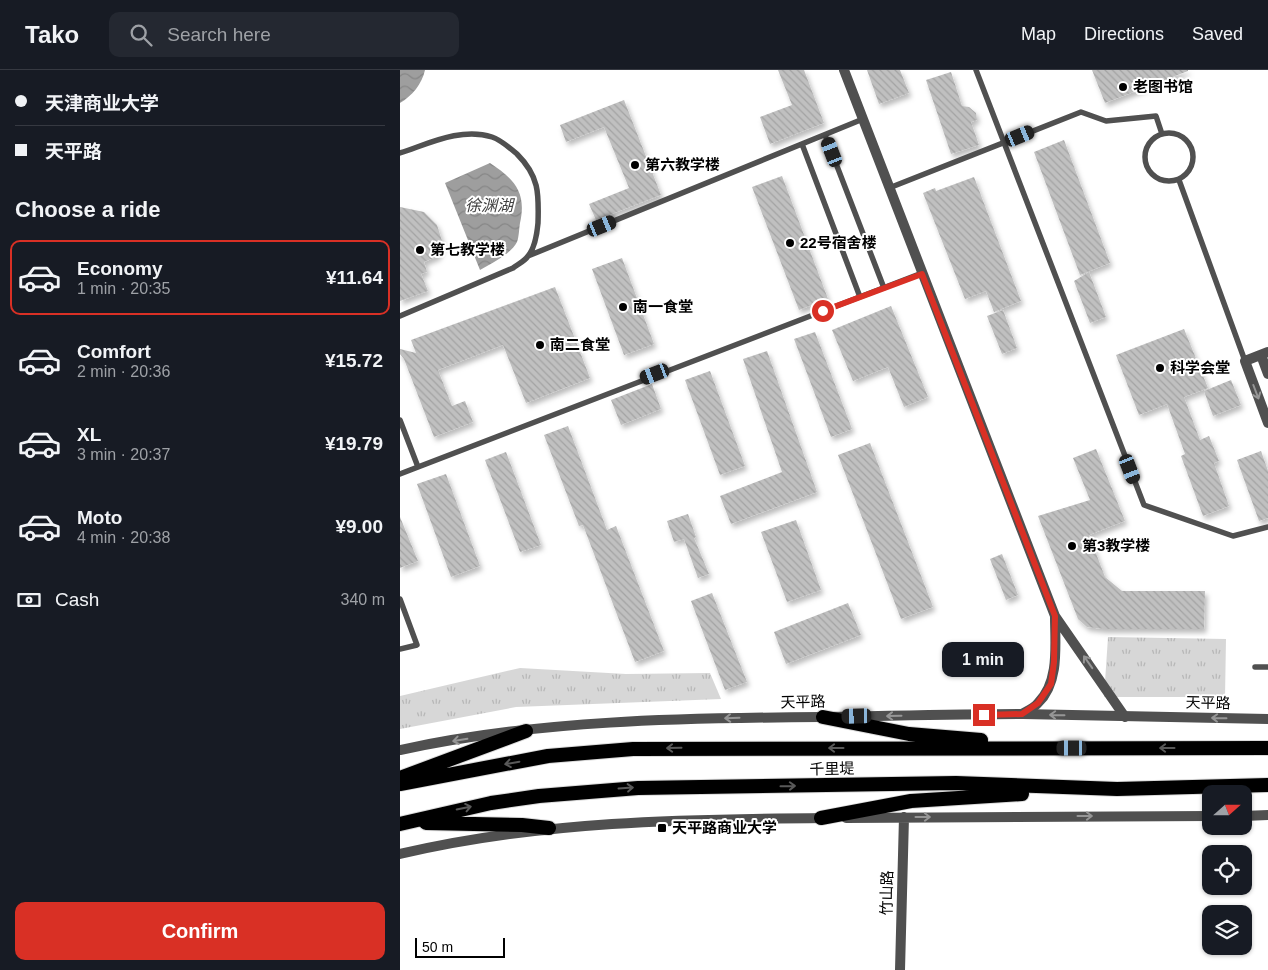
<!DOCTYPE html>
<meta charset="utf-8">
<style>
:root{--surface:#171b24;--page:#242831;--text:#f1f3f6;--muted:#9ea1a6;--line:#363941;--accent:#d93025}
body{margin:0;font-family:Arial,"Noto Sans SC",sans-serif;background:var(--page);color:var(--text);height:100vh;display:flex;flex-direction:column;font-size:19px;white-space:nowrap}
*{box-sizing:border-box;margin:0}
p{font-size:16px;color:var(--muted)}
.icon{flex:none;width:28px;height:28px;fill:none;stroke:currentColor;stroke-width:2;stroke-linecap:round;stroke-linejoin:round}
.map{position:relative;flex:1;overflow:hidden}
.side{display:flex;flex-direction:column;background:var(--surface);width:400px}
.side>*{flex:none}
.top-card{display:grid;align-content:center;height:110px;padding:0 15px;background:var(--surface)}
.needle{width:32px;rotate:69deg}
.tools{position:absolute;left:802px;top:715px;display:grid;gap:10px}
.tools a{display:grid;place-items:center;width:50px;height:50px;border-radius:10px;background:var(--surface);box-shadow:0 1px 4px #0004;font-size:25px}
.scale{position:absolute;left:15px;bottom:12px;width:90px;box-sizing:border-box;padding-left:5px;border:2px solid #000;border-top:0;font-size:14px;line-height:18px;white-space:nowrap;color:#000;-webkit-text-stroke:4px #fff;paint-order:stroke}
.end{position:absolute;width:22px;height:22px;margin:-11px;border:6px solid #d93025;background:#fff;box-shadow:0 0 0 2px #fff}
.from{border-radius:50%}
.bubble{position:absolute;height:35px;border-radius:10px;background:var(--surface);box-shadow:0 1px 4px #0004;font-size:16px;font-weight:700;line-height:35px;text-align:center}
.car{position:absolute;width:15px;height:30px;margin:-15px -8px;border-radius:6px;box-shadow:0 0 4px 1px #0007;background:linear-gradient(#222 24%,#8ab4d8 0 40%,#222 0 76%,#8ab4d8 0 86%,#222 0)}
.top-card b{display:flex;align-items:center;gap:18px;height:48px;font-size:19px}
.top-card b+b{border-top:1px solid var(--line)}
.top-card i{width:12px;height:12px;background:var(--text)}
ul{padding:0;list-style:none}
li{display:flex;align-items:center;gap:15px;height:75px;margin:0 10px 8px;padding:0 5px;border:2px solid transparent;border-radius:10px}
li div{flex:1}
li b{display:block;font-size:19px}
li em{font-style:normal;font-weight:700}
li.on{border-color:var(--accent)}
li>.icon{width:45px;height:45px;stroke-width:1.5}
h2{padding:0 15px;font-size:22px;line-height:60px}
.pay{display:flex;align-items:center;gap:12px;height:55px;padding:0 15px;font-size:19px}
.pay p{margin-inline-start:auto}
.primary-button{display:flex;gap:10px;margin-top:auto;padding:10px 15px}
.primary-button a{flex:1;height:58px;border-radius:10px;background:var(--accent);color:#fff;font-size:20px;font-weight:700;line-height:58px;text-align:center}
header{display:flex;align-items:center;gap:30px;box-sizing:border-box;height:70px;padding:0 25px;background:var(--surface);border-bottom:1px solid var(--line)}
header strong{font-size:24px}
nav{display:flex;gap:28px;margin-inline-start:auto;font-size:18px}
.search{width:350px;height:45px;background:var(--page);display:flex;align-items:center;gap:12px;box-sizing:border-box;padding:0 18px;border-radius:10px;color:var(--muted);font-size:19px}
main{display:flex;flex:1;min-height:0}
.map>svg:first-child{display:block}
.grass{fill:url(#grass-tufts)}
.water{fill:url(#water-waves)}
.building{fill:url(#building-back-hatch);filter:url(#shadow)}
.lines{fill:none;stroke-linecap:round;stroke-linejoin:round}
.trunk-casing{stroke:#dbdbdb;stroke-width:16}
.service{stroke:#505050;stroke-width:5.5}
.minor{stroke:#505050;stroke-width:10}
.tertiary{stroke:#505050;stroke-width:10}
.trunk{stroke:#000;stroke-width:14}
.oneway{stroke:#969696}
.oneway2{stroke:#595959}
.route{stroke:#d93025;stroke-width:6}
.poi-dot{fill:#000;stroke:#fff;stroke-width:2}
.labels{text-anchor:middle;stroke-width:4;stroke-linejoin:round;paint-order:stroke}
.poi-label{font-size:15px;font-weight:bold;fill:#000;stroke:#fff;text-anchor:start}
.street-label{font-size:15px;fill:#000;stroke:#fff}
.water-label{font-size:16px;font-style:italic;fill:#3f3f3f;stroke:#fff}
</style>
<header>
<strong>Tako</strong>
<div class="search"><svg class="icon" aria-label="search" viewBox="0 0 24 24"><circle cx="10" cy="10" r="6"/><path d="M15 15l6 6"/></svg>Search here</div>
<nav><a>Map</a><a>Directions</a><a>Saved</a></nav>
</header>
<main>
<section class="side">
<div class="top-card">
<b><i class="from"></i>天津商业大学</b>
<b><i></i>天平路</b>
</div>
<h2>Choose a ride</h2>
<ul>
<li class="on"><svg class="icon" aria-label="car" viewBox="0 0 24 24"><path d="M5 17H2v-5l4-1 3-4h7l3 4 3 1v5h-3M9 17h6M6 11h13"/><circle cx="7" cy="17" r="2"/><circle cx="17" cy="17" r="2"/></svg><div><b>Economy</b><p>1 min · 20:35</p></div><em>¥11.64</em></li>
<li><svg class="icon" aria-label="car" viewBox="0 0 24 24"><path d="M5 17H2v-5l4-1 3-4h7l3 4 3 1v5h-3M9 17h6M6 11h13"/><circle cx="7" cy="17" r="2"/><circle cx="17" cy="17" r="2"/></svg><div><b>Comfort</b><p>2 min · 20:36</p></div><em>¥15.72</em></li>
<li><svg class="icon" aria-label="car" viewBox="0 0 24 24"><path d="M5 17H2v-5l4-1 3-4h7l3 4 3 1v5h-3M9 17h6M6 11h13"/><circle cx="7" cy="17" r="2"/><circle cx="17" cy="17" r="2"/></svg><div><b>XL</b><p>3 min · 20:37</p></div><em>¥19.79</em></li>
<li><svg class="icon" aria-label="car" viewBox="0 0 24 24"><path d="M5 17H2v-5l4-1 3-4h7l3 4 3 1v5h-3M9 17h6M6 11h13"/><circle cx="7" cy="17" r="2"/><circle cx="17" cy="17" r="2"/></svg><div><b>Moto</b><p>4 min · 20:38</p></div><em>¥9.00</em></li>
</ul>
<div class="pay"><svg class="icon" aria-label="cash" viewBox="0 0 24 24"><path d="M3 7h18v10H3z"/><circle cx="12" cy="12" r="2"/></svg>Cash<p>340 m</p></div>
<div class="primary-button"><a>Confirm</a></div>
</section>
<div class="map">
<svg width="868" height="900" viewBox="0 0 868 900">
<defs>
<pattern id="grass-tufts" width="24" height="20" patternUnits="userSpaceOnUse" patternTransform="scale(1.25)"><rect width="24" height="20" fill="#d7d7d7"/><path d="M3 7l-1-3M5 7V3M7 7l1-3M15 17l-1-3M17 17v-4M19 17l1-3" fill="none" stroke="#b7b7b7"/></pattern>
<pattern id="water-waves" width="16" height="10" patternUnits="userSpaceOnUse" patternTransform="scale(1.25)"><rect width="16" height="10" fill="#9e9e9e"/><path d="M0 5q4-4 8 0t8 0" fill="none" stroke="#868686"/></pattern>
<pattern id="building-back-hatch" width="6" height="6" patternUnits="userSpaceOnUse" patternTransform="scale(1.25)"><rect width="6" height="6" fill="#c0c0c0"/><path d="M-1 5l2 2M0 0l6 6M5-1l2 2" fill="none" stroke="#a3a3a3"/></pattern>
<filter id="shadow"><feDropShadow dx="2.5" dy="4" stdDeviation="2.5" flood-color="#0004"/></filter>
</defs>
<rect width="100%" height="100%" fill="#fff"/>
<path class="grass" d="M 708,567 L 826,569 L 825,627 L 704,627 Z
M 120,598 L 226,604 L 310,603 L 321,629 L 116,637 L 0,659 L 0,626 Z"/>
<path class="water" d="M 0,0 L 25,0 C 22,14 12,26 0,33 Z
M 90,93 C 114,109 127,122 120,153 C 119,159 119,167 117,172 C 111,184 92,193 80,200 L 45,113 Z"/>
<path class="building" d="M 378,0 L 404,0 L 424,53 L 370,74 L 360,47 L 392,35 Z
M 467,0 L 500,0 L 509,23 L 479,34 Z
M 692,0 L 788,0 L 788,1 L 705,33 Z
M 551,2 L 562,36 L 569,37 L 576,43 L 577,50 L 571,52 L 579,75 L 551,84 L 526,10 Z
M 224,30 L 261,125 L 196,150 L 189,134 L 229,118 L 204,57 L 166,72 L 160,55 Z
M 664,70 L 710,193 L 680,205 L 634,82 Z
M 382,106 L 428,229 L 399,240 L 352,117 Z
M 574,107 L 621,231 L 594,242 L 586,221 L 565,229 L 523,123 L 535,118 L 536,121 Z
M 0,137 L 24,142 L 37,155 L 43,174 L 38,186 L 24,192 L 27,202 L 21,204 L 28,221 L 0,231 Z
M 222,188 L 254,274 L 224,285 L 192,199 Z
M 689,202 L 706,247 L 690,253 L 674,211 Z
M 155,217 L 190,308 L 126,333 L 103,275 L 38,300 L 52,336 L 65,331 L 73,352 L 34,367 L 4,289 L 0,284 L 0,279 L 16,283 L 11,270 Z
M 491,236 L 528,327 L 504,337 L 488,297 L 453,311 L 432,260 Z
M 603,240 L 617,278 L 602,284 L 587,246 Z
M 784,259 L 808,318 L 784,327 L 800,370 L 809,366 L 819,391 L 814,393 L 829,436 L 803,446 L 781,386 L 785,384 L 767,334 L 739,345 L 716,285 Z
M 415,262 L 452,359 L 431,367 L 394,269 Z
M 367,281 L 417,422 L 331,454 L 320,426 L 382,402 L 343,289 Z
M 310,301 L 345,396 L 320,405 L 285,310 Z
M 831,310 L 841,335 L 813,346 L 804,321 Z
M 252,314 L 261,339 L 221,355 L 211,330 Z
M 168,356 L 207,460 L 216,456 L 264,581 L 235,592 L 183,455 L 179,456 L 144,365 Z
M 470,373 L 533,537 L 501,549 L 438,385 Z
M 696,379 L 725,451 L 689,465 L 705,507 L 722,521 L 805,521 L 804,559 L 704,559 L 687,557 L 678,549 L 638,446 L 690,430 L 673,388 Z
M 861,381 L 868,401 L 868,448 L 859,451 L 837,390 Z
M 106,382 L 141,475 L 120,482 L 85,390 Z
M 46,404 L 80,496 L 51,507 L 17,414 Z
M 288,444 L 296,467 L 294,468 L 309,504 L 298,508 L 284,469 L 274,472 L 267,451 Z
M 0,447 L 18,491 L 0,498 Z
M 396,450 L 421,520 L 387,532 L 361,462 Z
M 602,484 L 618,525 L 606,530 L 590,489 Z
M 312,523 L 347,612 L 325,620 L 291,531 Z
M 448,533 L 461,565 L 386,594 L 374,562 Z"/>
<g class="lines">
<defs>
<path id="trunk" d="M 423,647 L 509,664 L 581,670
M 0,708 L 126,661
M 0,714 L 148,686 L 233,679 L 868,678
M 421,748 L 511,731 L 622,724
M 26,753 L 122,755 L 149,758
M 0,754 L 91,733 L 139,726 L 238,718 L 556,713 L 717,719 L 868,715"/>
</defs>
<use href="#trunk" class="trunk-casing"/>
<path class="service" d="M 576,0 L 744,435 L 833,466 L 868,457
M745 87a24 24 0 1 1 48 0a24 24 0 1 1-48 0Z
M 425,65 L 484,218
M 402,74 L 460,227
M 0,83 C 28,74 61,57 92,67 C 101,70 110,78 117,84 C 139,106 139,123 138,153 C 137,164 135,178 128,186 C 125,191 118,194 113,198 L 0,246
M 779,110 L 845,291
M 489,118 L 681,42 L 706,51 L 756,46 L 762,64
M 128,186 L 463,49
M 0,350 L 18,397
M 0,404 L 522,203
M 0,529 L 17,575 L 0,579
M 855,597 L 868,597"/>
<path class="minor" d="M 444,0 L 655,546 L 725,647
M 868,282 L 845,291 L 868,353
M 861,285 L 868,304
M 622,644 C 627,641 634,638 638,633 C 660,612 655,574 655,546"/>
<path class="tertiary" d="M 0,680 C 137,650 282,648 422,647 C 489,646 556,644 623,644 C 705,645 786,648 868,649
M 844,746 L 868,745
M 446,748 L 811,746
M 0,784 C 140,751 283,749 426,748
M 500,900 L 504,747"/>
<use href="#trunk" class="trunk"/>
</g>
<defs><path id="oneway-shaft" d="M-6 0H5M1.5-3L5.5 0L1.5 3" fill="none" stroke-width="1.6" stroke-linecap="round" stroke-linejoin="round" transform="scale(1.25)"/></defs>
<g class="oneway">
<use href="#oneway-shaft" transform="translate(856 322) rotate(69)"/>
<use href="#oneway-shaft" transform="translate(688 592) rotate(-125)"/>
<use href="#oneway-shaft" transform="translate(657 645) rotate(-179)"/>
<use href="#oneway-shaft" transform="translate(494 646) rotate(179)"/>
<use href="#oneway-shaft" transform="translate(332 648) rotate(178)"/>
<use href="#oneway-shaft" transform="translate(819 648) rotate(-179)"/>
<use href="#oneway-shaft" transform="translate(60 670) rotate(171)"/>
<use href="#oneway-shaft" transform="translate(685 746)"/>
<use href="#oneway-shaft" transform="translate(523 747)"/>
</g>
<g class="oneway2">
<use href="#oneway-shaft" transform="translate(274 678) rotate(179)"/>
<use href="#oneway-shaft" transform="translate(436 678) rotate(-180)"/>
<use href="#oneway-shaft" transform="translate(767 678) rotate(180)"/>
<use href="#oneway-shaft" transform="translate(112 693) rotate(170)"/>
<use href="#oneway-shaft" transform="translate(388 716) rotate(-1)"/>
<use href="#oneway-shaft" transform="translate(226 718) rotate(-4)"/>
<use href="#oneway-shaft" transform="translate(64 738) rotate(-11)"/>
</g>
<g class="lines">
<path class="route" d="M 423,241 L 522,204 L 655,546 L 654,592 L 651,614 L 638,633 L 622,644 L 584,645"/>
</g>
<g class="poi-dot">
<circle cx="723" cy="17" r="5"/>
<circle cx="235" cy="95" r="5"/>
<circle cx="390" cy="173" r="5"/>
<circle cx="20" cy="180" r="5"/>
<circle cx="223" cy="237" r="5"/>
<circle cx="140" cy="275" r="5"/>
<circle cx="760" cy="298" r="5"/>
<circle cx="672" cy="476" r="5"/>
<rect x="257" y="753" width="10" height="10" rx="2.5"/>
</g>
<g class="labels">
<g class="poi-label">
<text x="733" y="22">老图书馆</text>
<text x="245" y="100">第六教学楼</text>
<text x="400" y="178">22号宿舍楼</text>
<text x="30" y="185">第七教学楼</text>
<text x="233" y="242">南一食堂</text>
<text x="150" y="280">南二食堂</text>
<text x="770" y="303">科学会堂</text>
<text x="682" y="481">第3教学楼</text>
<text x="272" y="763">天平路商业大学</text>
</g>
<g class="street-label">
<text transform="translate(403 632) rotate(-1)" y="5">天平路</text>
<text transform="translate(808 633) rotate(1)" y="5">天平路</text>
<text transform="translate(432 699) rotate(-1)" y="5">千里堤</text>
<text transform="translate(487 823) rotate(-89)" y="5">竹山路</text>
</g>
<g class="water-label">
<text x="89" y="141">徐渊湖</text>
</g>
</g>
</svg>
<div class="tools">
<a><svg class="needle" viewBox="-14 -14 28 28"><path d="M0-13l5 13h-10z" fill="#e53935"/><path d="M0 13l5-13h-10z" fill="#9ea1a6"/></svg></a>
<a><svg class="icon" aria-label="locate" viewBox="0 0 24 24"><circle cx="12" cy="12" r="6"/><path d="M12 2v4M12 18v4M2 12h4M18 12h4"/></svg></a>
<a><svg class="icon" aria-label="layers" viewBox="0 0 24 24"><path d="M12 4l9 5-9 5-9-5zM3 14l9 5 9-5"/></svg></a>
</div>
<div class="scale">50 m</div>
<i class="end from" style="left:423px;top:241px"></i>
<i class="end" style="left:584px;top:645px"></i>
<div class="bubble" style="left:542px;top:572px;width:82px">1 min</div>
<i class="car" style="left:620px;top:66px;rotate:68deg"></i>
<i class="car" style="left:432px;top:82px;rotate:339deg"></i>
<i class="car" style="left:202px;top:156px;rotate:68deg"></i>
<i class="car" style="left:255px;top:304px;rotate:249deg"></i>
<i class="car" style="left:730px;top:399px;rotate:159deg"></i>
<i class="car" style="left:457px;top:646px;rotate:269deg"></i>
<i class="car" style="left:672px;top:678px;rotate:270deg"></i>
</div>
</main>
